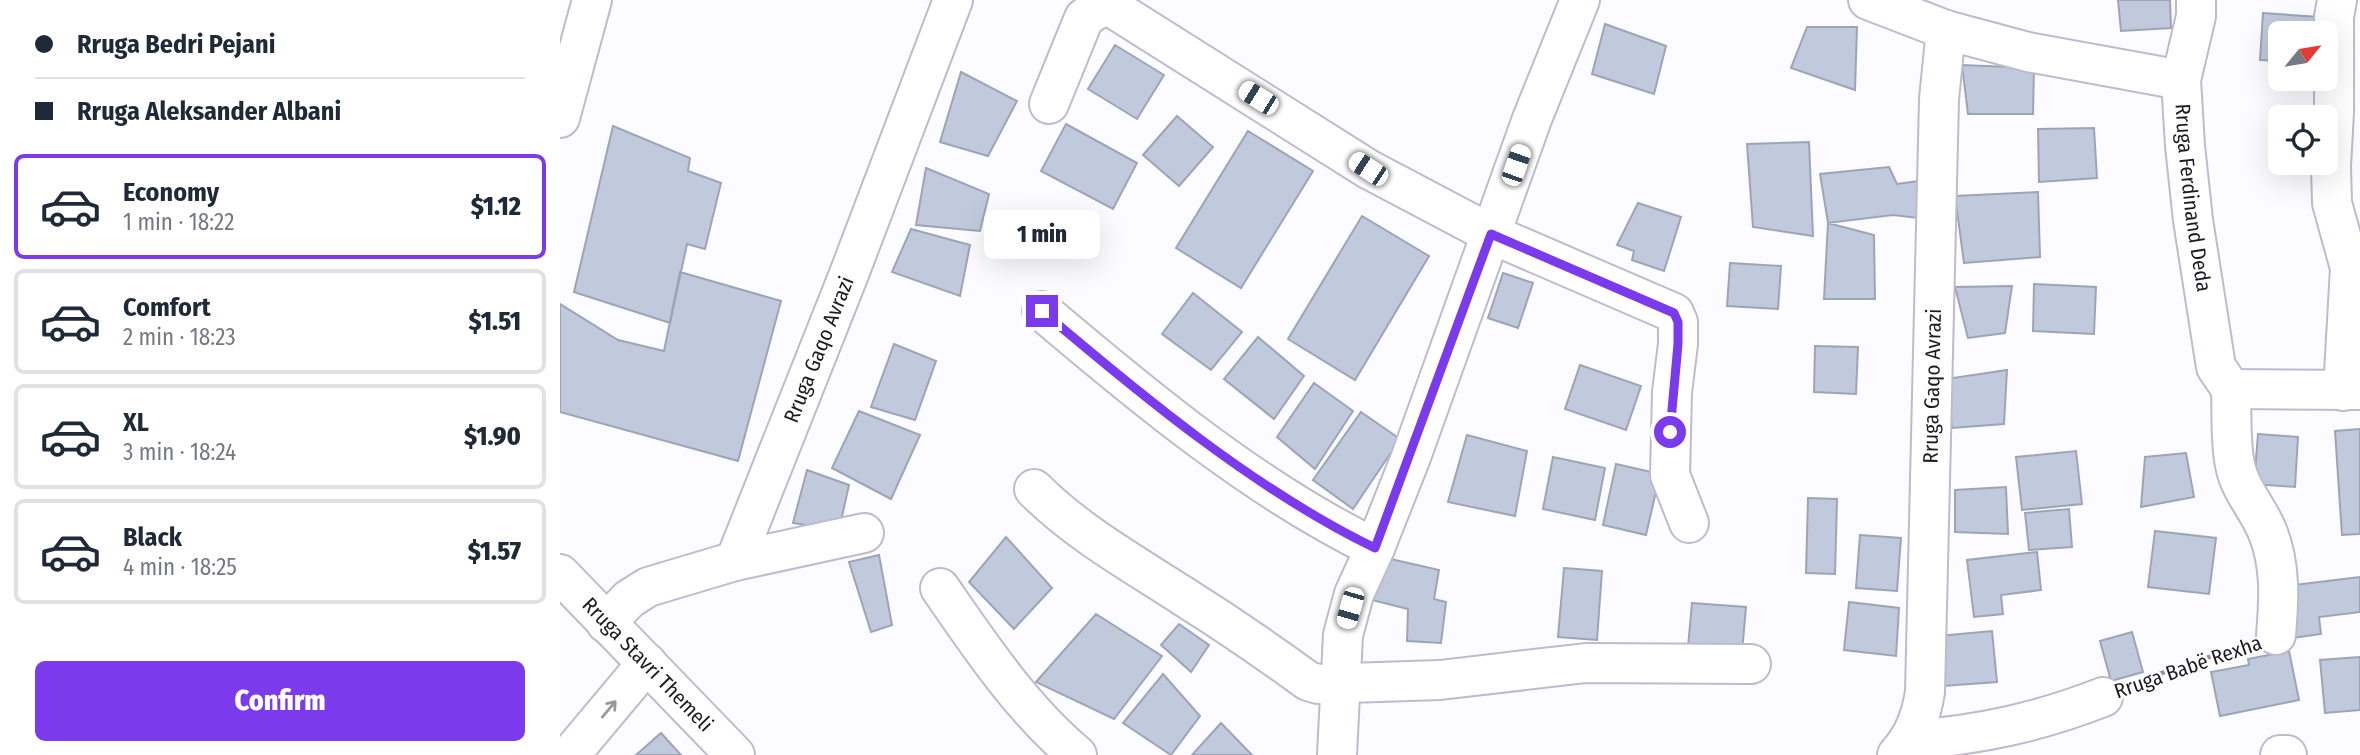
<!DOCTYPE html>
<meta charset="utf-8">
<style>
:root{--surface:#fff;--page:#f2f2f3;--text:#1f2937;--muted:#747a83;--line:#e0e1e3;--accent:#7c3aed}
body{margin:0;font-family:"Fira Sans Condensed",sans-serif;background:var(--page);color:var(--text);height:100vh;display:flex;flex-direction:column;font-size:26px;white-space:nowrap}
*{box-sizing:border-box;margin:0}
p{font-size:23px;color:var(--muted)}
.icon{flex:none;width:38px;height:38px;fill:none;stroke:currentColor;stroke-width:2;stroke-linecap:round;stroke-linejoin:round}
.map{position:relative;flex:1;overflow:hidden}
.side{display:flex;flex-direction:column;background:var(--surface);width:560px}
.side>*{flex:none}
.guide{display:grid;align-content:center;height:154px;padding:0 35px;background:var(--surface)}
.needle{width:46px;rotate:60deg}
.fabs{position:absolute;left:1708px;top:21px;display:grid;gap:14px}
.fabs a{display:grid;place-items:center;width:70px;height:70px;border-radius:10px;background:var(--surface);box-shadow:0 7px 28px #0002;font-size:35px}
.end{position:absolute;width:32px;height:32px;margin:-16px;border:9px solid #7c3aed;background:#fff;box-shadow:0 0 0 4px #fff}
.from{border-radius:50%}
.bubble{position:absolute;height:49px;border-radius:10px;background:var(--surface);box-shadow:0 7px 28px #0002;font-size:23px;font-weight:800;line-height:49px;text-align:center}
.car{position:absolute;width:21px;height:42px;margin:-21px -10px;border-radius:9px;box-shadow:0 0 5px 2px #0007;background:linear-gradient(#fff 24%,#345 0 40%,#fff 0 76%,#345 0 86%,#fff 0)}
.guide b{display:flex;align-items:center;gap:24px;height:66px;font-size:26px}
.guide b+b{border-top:2px solid var(--line)}
.guide i{width:18px;height:18px;background:var(--text)}
ul{padding:0;list-style:none}
li{display:flex;align-items:center;gap:21px;height:105px;margin:0 14px 10px;padding:0 21px;border:4px solid var(--line);border-radius:10px}
li div{flex:1}
li b{display:block;font-size:26px}
li em{font-style:normal;font-weight:800}
li.current{border-color:var(--accent)}
li>.icon{width:63px;height:63px;stroke-width:1.5}
.cta{display:flex;gap:14px;margin-top:auto;padding:14px 35px}
.cta a{flex:1;height:80px;border-radius:10px;background:var(--accent);color:#fff;font-size:28px;font-weight:800;line-height:80px;text-align:center}
main{display:flex;flex:1;min-height:0}
.map>svg:first-child{display:block}
.building{fill:#c0cadc;stroke:#9ca5b7;stroke-width:2}
.lines{fill:none;stroke-linecap:round;stroke-linejoin:round}
.minor-casing{stroke:#bfbace;stroke-width:42}
.path{stroke:#929196;stroke-width:4.5;stroke-dasharray:5 5;stroke-linecap:butt}
.minor{stroke:#fff;stroke-width:38}
.oneway{stroke:#99989c}
.route{stroke:#7c3aed;stroke-width:9}
.labels{text-anchor:middle;stroke-width:5;stroke-linejoin:round;paint-order:stroke}
.street-label{font-size:21px;fill:#1d1b22;stroke:#fff}
</style>
<main>
<section class="side">
<div class="guide">
<b><i class="from"></i>Rruga Bedri Pejani</b>
<b><i></i>Rruga Aleksander Albani</b>
</div>
<ul>
<li class="current"><svg class="icon" aria-label="car" viewBox="0 0 24 24"><path d="M5 17H2v-5l4-1 3-4h7l3 4 3 1v5h-3M9 17h6M6 11h13"/><circle cx="7" cy="17" r="2"/><circle cx="17" cy="17" r="2"/></svg><div><b>Economy</b><p>1 min · 18:22</p></div><em>$1.12</em></li>
<li><svg class="icon" aria-label="car" viewBox="0 0 24 24"><path d="M5 17H2v-5l4-1 3-4h7l3 4 3 1v5h-3M9 17h6M6 11h13"/><circle cx="7" cy="17" r="2"/><circle cx="17" cy="17" r="2"/></svg><div><b>Comfort</b><p>2 min · 18:23</p></div><em>$1.51</em></li>
<li><svg class="icon" aria-label="car" viewBox="0 0 24 24"><path d="M5 17H2v-5l4-1 3-4h7l3 4 3 1v5h-3M9 17h6M6 11h13"/><circle cx="7" cy="17" r="2"/><circle cx="17" cy="17" r="2"/></svg><div><b>XL</b><p>3 min · 18:24</p></div><em>$1.90</em></li>
<li><svg class="icon" aria-label="car" viewBox="0 0 24 24"><path d="M5 17H2v-5l4-1 3-4h7l3 4 3 1v5h-3M9 17h6M6 11h13"/><circle cx="7" cy="17" r="2"/><circle cx="17" cy="17" r="2"/></svg><div><b>Black</b><p>4 min · 18:25</p></div><em>$1.57</em></li>
</ul>
<div class="cta"><a>Confirm</a></div>
</section>
<div class="map">
<svg width="1800" height="755" viewBox="0 0 1800 755">
<rect width="100%" height="100%" fill="#fcfbff"/>
<path class="building" d="M 1558,0 L 1610,0 L 1611,28 L 1561,31 Z
M 1703,13 L 1759,17 L 1758,33 L 1720,33 L 1720,61 L 1700,60 Z
M 1045,24 L 1106,46 L 1094,94 L 1032,74 Z
M 1247,27 L 1297,27 L 1295,90 L 1231,68 Z
M 555,45 L 604,75 L 577,119 L 528,89 Z
M 1402,65 L 1474,68 L 1473,114 L 1408,114 Z
M 401,72 L 457,101 L 428,156 L 380,142 Z
M 617,116 L 653,147 L 619,186 L 583,155 Z
M 506,124 L 577,163 L 553,209 L 481,171 Z
M 53,126 L 130,158 L 128,171 L 161,183 L 145,249 L 127,244 L 110,323 L 14,292 Z
M 1534,128 L 1537,178 L 1479,182 L 1478,129 Z
M 688,131 L 753,171 L 681,288 L 616,248 Z
M 1249,142 L 1253,236 L 1193,227 L 1187,144 Z
M 1329,167 L 1337,184 L 1359,181 L 1358,218 L 1333,215 L 1268,223 L 1260,174 Z
M 366,168 L 429,194 L 420,231 L 356,225 Z
M 1478,192 L 1480,257 L 1404,263 L 1395,196 Z
M 1078,203 L 1121,217 L 1104,271 L 1072,260 L 1074,251 L 1057,245 Z
M 802,216 L 869,256 L 795,380 L 728,339 Z
M 1268,223 L 1314,235 L 1315,299 L 1264,299 Z
M 351,229 L 410,245 L 400,296 L 332,272 Z
M 1170,263 L 1221,266 L 1218,309 L 1167,306 Z
M 120,272 L 221,301 L 178,461 L 0,412 L 0,304 L 58,340 L 104,351 Z
M 943,273 L 973,283 L 958,328 L 928,318 Z
M 1474,284 L 1536,287 L 1534,334 L 1473,331 Z
M 1452,286 L 1445,333 L 1408,338 L 1395,287 Z
M 633,293 L 682,332 L 651,370 L 602,334 Z
M 698,337 L 744,376 L 714,419 L 664,379 Z
M 334,344 L 376,361 L 355,420 L 311,407 Z
M 1255,346 L 1298,347 L 1296,394 L 1254,392 Z
M 1020,365 L 1081,386 L 1066,430 L 1005,409 Z
M 1447,370 L 1444,424 L 1392,428 L 1386,379 Z
M 754,383 L 793,411 L 755,469 L 717,437 Z
M 299,411 L 360,435 L 331,499 L 272,468 Z
M 801,412 L 840,439 L 793,509 L 753,480 Z
M 1800,429 L 1800,534 L 1782,535 L 1775,431 Z
M 1698,434 L 1738,437 L 1735,487 L 1694,484 Z
M 907,435 L 967,451 L 955,516 L 888,502 Z
M 1516,451 L 1522,504 L 1462,510 L 1456,457 Z
M 1626,453 L 1634,497 L 1581,507 L 1585,457 Z
M 993,457 L 1045,468 L 1035,520 L 983,509 Z
M 1056,464 L 1100,474 L 1086,535 L 1043,525 Z
M 247,470 L 289,485 L 279,530 L 233,523 Z
M 1446,487 L 1448,534 L 1395,532 L 1395,490 Z
M 1248,498 L 1277,499 L 1275,574 L 1246,573 Z
M 1509,509 L 1512,547 L 1469,550 L 1465,513 Z
M 1595,531 L 1656,538 L 1649,594 L 1588,587 Z
M 1300,535 L 1341,538 L 1337,591 L 1296,588 Z
M 446,537 L 492,588 L 454,629 L 409,582 Z
M 1477,552 L 1481,590 L 1441,595 L 1443,614 L 1414,617 L 1407,560 Z
M 319,555 L 332,625 L 311,632 L 289,562 Z
M 822,557 L 879,570 L 874,599 L 886,602 L 881,643 L 847,641 L 848,609 L 812,600 Z
M 1004,568 L 1042,571 L 1037,640 L 998,637 Z
M 1800,577 L 1800,612 L 1759,617 L 1761,634 L 1732,638 L 1726,586 Z
M 1289,602 L 1339,608 L 1336,656 L 1284,650 Z
M 1132,603 L 1186,607 L 1182,652 L 1128,647 Z
M 536,614 L 602,656 L 554,719 L 476,682 Z
M 619,624 L 649,645 L 631,672 L 601,645 Z
M 1432,631 L 1437,682 L 1383,686 L 1379,636 Z
M 1572,632 L 1583,672 L 1551,681 L 1540,641 Z
M 1729,651 L 1739,700 L 1660,716 L 1651,672 L 1689,665 L 1688,659 Z
M 1800,657 L 1800,710 L 1765,713 L 1760,660 Z
M 603,674 L 640,716 L 611,755 L 563,723 Z
M 661,723 L 692,755 L 632,755 Z
M 101,733 L 121,755 L 76,755 Z"/>
<g class="lines">
<defs>
<g id="minor">
<path d="M 1308,0 L 1386,30 L 1468,52 L 1621,80"/>
<path id="s1" d="M 1636,0 L 1636,16 L 1621,80 L 1625,146 L 1633,220 L 1656,367 L 1671,389"/>
<path d="M 1777,0 L 1774,17 L 1774,112 L 1771,166 L 1772,203 L 1790,268 L 1783,391"/>
<path d="M 489,104 L 524,18 L 539,8 L 551,7 L 808,169 L 931,234 L 1114,313 L 1118,322 L 1118,344 L 1112,392 L 1110,475 L 1129,523"/>
<path d="M 0,118 L 32,0"/>
<path d="M 482,311 C 582,396 697,491 815,548"/>
<path d="M 1671,389 C 1672,414 1670,441 1675,465 C 1680,491 1699,509 1708,533 C 1721,566 1719,600 1716,635"/>
<path d="M 1671,389 L 1800,390"/>
<path d="M 474,489 C 518,533 572,563 623,596 C 666,623 707,651 748,681 L 758,684 L 880,680 L 1026,663 L 1191,664"/>
<path d="M 175,561 L 304,533"/>
<path id="s2" d="M 0,574 L 175,755"/>
<path d="M 380,588 C 420,646 462,709 517,755"/>
<path id="s3" d="M 46,623 L 69,599 L 88,587 L 175,561 L 289,274 L 393,0"/>
<path d="M 1351,740 C 1420,735 1479,722 1543,697"/>
<path d="M 10,755 L 87,663"/>
<path d="M 777,755 L 783,635 L 794,594 L 815,548 L 851,457 L 972,119 L 1020,0"/>
<path id="s4" d="M 1337,755 C 1354,736 1361,717 1365,692 L 1379,99 L 1386,30"/>
<path d="M 1720,755 L 1727,755"/>
</g>
</defs>
<use href="#minor" class="minor-casing"/>
<path class="path" d="M 1572,685 L 1622,665 L 1686,646"/>
<use href="#minor" class="minor"/>
</g>
<defs><path id="oneway-shaft" d="M-6 0H5M1.5-3L5.5 0L1.5 3" fill="none" stroke-width="1.6" stroke-linecap="round" stroke-linejoin="round" transform="scale(1.75)"/></defs>
<use class="oneway" href="#oneway-shaft" transform="translate(49 709) rotate(-50)"/>
<g class="lines">
<path class="route" d="M 482,311 C 582,396 697,491 815,548 L 931,234 L 1114,313 L 1118,322 L 1118,344 L 1110,432"/>
</g>
<g class="labels">
<g class="street-label">
<text dy="7" stroke="none"><textPath href="#s1" startOffset="200">Rruga Ferdinand Deda</textPath></text>
<text dy="7" stroke="none"><textPath href="#s3" startOffset="374">Rruga Gaqo Avrazi</textPath></text>
<text dy="7" stroke="none"><textPath href="#s4" startOffset="376">Rruga Gaqo Avrazi</textPath></text>
<text dy="7" stroke="none"><textPath href="#s2" startOffset="126">Rruga Stavri Themeli</textPath></text>
<text transform="translate(1628 667) rotate(-19)" y="7">Rruga Babë Rexha</text>
</g>
</g>
</svg>
<div class="fabs">
<a><svg class="needle" viewBox="-14 -14 28 28"><path d="M0-13l5 13h-10z" fill="#e53935"/><path d="M0 13l5-13h-10z" fill="#747a83"/></svg></a>
<a><svg class="icon" aria-label="locate" viewBox="0 0 24 24"><circle cx="12" cy="12" r="6"/><path d="M12 2v4M12 18v4M2 12h4M18 12h4"/></svg></a>
</div>
<i class="end from" style="left:1110px;top:432px"></i>
<i class="end" style="left:482px;top:311px"></i>
<div class="bubble" style="left:424px;top:210px;width:116px">1 min</div>
<i class="car" style="left:698px;top:98px;rotate:302deg"></i>
<i class="car" style="left:956px;top:165px;rotate:19deg"></i>
<i class="car" style="left:808px;top:169px;rotate:303deg"></i>
<i class="car" style="left:790px;top:608px;rotate:196deg"></i>
</div>
</main>
